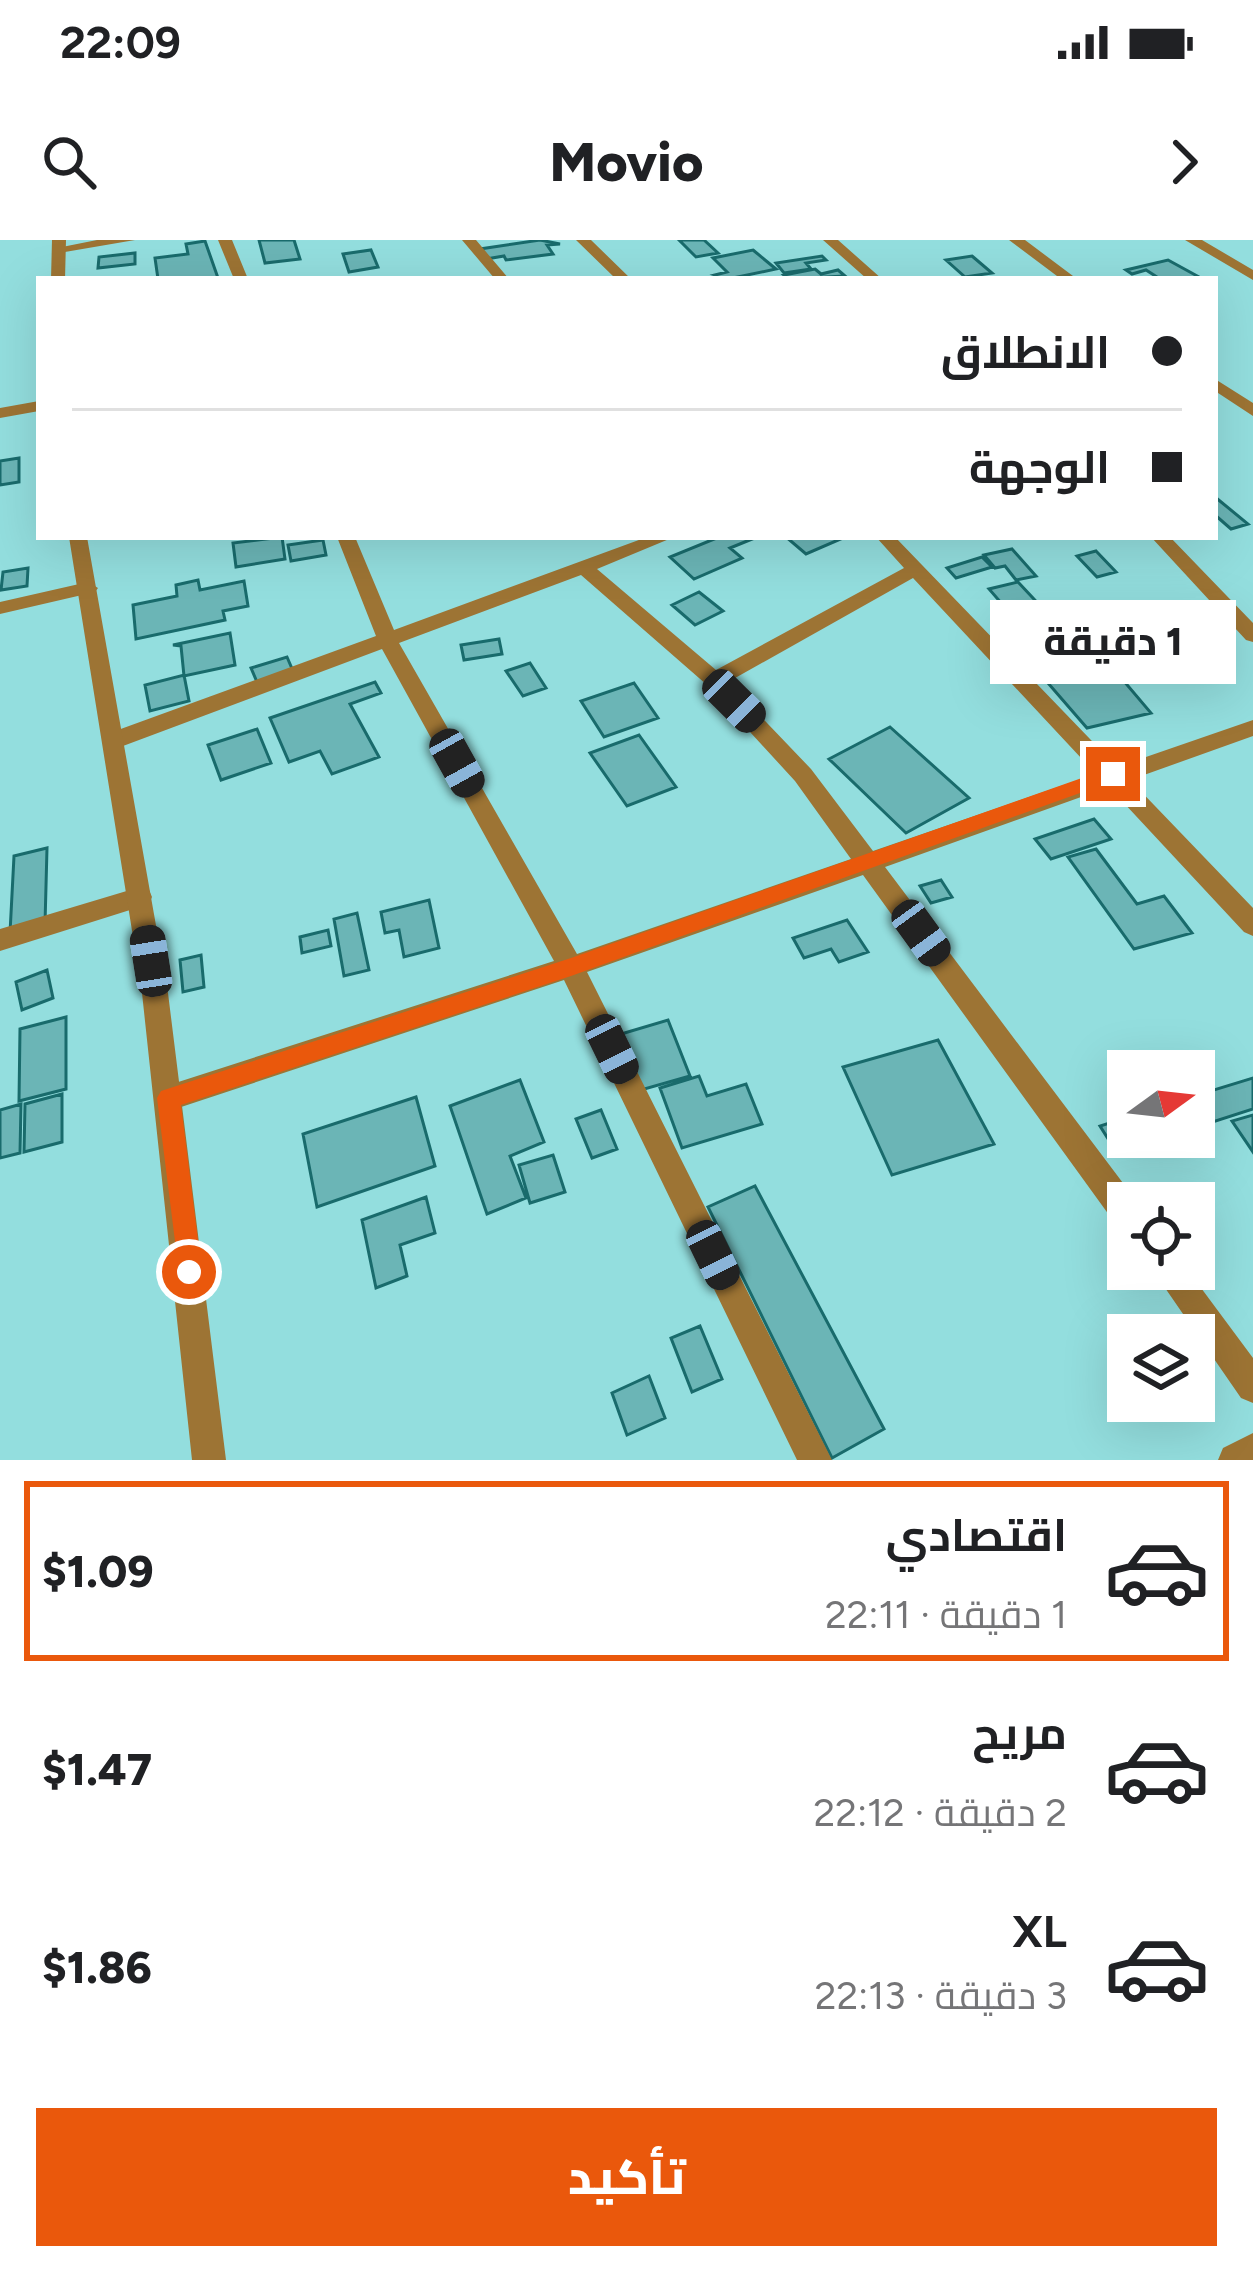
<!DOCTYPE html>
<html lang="ar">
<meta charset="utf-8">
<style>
:root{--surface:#fff;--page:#f2f2f2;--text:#202124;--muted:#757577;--line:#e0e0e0;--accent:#ea580c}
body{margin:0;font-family:Figtree,Cairo,sans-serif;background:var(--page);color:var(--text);direction:rtl;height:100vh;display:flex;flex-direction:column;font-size:45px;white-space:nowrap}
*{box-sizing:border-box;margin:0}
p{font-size:39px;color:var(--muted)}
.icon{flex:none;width:66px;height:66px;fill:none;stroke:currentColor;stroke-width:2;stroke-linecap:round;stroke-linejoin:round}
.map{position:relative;height:1220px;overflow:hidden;direction:ltr}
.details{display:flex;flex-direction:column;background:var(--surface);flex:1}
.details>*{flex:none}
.hud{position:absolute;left:36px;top:36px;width:1182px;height:264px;border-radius:0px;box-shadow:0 12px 48px #0002;direction:rtl;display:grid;align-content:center;height:264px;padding:0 36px;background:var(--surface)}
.needle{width:78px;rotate:75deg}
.tools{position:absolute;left:1107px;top:810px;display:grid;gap:24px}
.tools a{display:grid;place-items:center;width:108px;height:108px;border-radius:0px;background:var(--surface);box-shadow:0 12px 48px #0002;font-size:60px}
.end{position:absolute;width:54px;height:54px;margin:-27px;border:15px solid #ea580c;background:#fff;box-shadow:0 0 0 6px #fff}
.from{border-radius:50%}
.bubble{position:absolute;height:84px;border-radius:0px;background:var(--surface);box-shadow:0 12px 48px #0002;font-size:39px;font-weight:800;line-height:84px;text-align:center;direction:rtl}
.car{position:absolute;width:36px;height:72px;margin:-36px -18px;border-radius:15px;box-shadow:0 0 9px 3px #0007;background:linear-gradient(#222 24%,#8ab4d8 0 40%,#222 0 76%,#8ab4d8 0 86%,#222 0)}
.hud b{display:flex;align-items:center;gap:42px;height:114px;font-size:45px}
.hud b+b{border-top:3px solid var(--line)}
.hud i{width:30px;height:30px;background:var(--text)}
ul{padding:21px 0 0;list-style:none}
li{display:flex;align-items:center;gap:36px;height:180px;margin:0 24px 18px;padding:0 12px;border:6px solid transparent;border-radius:0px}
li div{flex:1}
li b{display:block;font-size:45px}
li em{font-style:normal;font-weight:800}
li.on{border-color:var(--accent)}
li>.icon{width:108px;height:108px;stroke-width:1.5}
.button{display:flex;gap:24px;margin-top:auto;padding:24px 36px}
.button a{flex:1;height:138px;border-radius:0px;background:var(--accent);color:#fff;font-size:48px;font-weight:800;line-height:138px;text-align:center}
.status{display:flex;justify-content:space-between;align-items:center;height:84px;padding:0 60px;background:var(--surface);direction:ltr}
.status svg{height:33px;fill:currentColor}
header{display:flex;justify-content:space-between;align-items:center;height:156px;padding:0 36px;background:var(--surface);font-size:54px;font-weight:800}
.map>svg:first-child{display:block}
.building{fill:#6bb5b6;stroke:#196b6c;stroke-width:3}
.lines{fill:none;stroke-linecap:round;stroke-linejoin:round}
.minor{fill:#9d7434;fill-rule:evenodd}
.tertiary{fill:#9d7434;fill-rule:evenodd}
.route{fill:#ea580c}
</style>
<div class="status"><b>22:09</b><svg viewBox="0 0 49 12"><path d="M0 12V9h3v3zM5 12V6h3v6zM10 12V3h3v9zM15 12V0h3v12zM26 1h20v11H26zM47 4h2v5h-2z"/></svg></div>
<header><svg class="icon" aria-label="forward" viewBox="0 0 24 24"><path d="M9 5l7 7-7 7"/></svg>Movio<svg class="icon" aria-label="search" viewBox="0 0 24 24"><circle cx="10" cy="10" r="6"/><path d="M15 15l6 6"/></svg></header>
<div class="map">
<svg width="1253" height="1220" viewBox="0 0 1253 1220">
<rect width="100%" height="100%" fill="#93dede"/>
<path class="building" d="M 259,0 L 294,0 L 300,19 L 265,23 Z
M 540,0 L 560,4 L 547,5 L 553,14 L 506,20 L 504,16 L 486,19 L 480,9 Z
M 679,0 L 704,0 L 718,13 L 696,17 Z
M 205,1 L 218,38 L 158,39 L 155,18 L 188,14 L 186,4 Z
M 371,10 L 378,27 L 349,32 L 343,14 Z
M 753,10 L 776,29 L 728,39 L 715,35 L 727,32 L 713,18 Z
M 135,13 L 135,24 L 98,28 L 99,17 Z
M 822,16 L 826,20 L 806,23 L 811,29 L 784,33 L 776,23 Z
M 972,16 L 992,33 L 965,37 L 946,20 Z
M 1168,20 L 1199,37 L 1160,39 L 1146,30 L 1132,34 L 1126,30 Z
M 815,29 L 821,34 L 838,30 L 845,36 L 789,39 L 784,35 Z
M 19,218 L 19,242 L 0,245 L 0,221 Z
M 1215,257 L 1248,284 L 1231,289 L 1215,275 Z
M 282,297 L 285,319 L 236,327 L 233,303 Z
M 719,297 L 757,297 L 730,308 L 742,318 L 694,339 L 670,317 Z
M 786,297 L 842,297 L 843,298 L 806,314 Z
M 323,300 L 326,315 L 291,321 L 288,305 Z
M 1012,309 L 1036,336 L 1016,340 L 1005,326 L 995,328 L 984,315 Z
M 1096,311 L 1116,332 L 1097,337 L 1077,316 Z
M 982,317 L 992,327 L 956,338 L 947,328 Z
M 28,328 L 27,346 L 1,350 L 3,332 Z
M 198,340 L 200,350 L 244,341 L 248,366 L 223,371 L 225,380 L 136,399 L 133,365 L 177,356 L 176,345 Z
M 1018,342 L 1046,372 L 1016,380 L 989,349 Z
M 699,352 L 723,371 L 695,385 L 672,365 Z
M 1193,373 L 1206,387 L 1185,392 L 1172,377 Z
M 1170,378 L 1183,393 L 1141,401 L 1129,385 Z
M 230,393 L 235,425 L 184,436 L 181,406 L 173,405 Z
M 1178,397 L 1191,409 L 1167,415 L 1155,403 Z
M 499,399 L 502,414 L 464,420 L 461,405 Z
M 287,417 L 293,431 L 257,442 L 251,428 Z
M 1106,420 L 1151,473 L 1087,488 L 1041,435 Z
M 530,423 L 546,448 L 523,456 L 506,431 Z
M 184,435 L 189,461 L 150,471 L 145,445 Z
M 375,442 L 381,453 L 350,464 L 379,517 L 332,534 L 320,511 L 289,522 L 270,478 Z
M 634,443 L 658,478 L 604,497 L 581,461 Z
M 890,487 L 969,558 L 906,593 L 829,519 Z
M 257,489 L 271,523 L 221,540 L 208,505 Z
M 639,495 L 676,547 L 627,566 L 590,513 Z
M 1094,579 L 1111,599 L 1051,619 L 1035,599 Z
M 47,608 L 45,684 L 10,693 L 14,616 Z
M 1096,609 L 1137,664 L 1164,656 L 1192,693 L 1134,709 L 1068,617 Z
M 941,640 L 952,657 L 931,663 L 920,646 Z
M 429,660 L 439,708 L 404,717 L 399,690 L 385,693 L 381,672 Z
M 357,673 L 369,730 L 344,736 L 334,679 Z
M 847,680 L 868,712 L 839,722 L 831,709 L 804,718 L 793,698 Z
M 328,690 L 331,706 L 302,713 L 300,697 Z
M 201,715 L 204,747 L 183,752 L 180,720 Z
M 47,730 L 53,758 L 22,770 L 16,742 Z
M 66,777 L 66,849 L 19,861 L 20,789 Z
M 668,780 L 690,836 L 641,850 L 621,794 Z
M 938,800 L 994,904 L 892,935 L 843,827 Z
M 699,836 L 707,856 L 746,844 L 762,884 L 682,908 L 660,848 Z
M 1253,838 L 1253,869 L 1194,888 L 1194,856 Z
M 520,840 L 544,902 L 510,916 L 526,958 L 487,974 L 450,866 Z
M 62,854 L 62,902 L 24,912 L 25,864 Z
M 416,857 L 435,926 L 317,967 L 303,894 Z
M 21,864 L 20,913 L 0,918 L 0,870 Z
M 601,870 L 617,909 L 592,918 L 576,879 Z
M 1253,875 L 1253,912 L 1232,881 Z
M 1128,877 L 1128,897 L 1167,897 L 1117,913 L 1100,886 Z
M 553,915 L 565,952 L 530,963 L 519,925 Z
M 755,946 L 884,1189 L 832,1218 L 708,967 Z
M 426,957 L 435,993 L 400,1005 L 407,1036 L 376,1048 L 362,980 Z
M 700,1086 L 722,1139 L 692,1152 L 671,1098 Z
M 649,1136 L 665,1178 L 627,1195 L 612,1153 Z"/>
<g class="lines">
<path class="minor" d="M 97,0 L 135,0 L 59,13 L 52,9 Z
M 218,0 L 232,0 L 248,39 L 234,39 Z
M 462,0 L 476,0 L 509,39 L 495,39 Z
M 576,0 L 591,0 L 631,39 L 616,39 Z
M 823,0 L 838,0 L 882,39 L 867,39 Z
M 1009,0 L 1025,0 L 1077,39 L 1061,39 Z
M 1185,0 L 1202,0 L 1253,30 L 1253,40 Z
M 1215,139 L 1253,163 L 1253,176 L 1215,151 Z
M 39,161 L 39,171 L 0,178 L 0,168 Z
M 337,297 L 355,297 L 394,390 L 647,297 L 674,297 L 597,329 L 716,430 L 904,328 L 876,297 L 895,297 L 1117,527 L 1253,480 L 1253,496 L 1130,540 L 1253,668 L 1253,696 L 1244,692 L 1109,547 L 885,627 L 1138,963 L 1128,963 L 1128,990 L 1117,986 L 863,635 L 587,732 L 832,1220 L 797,1220 L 564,740 L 169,871 L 159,867 L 155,858 L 159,849 L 169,845 L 554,721 L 382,409 L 123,506 L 115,508 L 104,500 L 107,494 L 376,396 ZM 581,335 L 707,445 L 795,541 L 851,619 L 577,714 L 399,403 ZM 913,338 L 1096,534 L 873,611 L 811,529 L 728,442 Z
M 1151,297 L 1170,297 L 1253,383 L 1253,402 L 1246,400 Z
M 88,342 L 98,348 L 95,352 L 0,374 L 0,362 Z
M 140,647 L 149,650 L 152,657 L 149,664 L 0,711 L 0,689 Z
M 1152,1029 L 1187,1029 L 1253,1118 L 1253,1163 L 1241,1158 Z
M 1253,1193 L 1253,1220 L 1218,1220 L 1223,1208 Z"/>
<path class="tertiary" d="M 52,0 L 66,0 L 65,39 L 51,39 Z
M 69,297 L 87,297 L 168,753 L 226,1220 L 192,1220 L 142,753 Z"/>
</g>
<path class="route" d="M 1113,527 L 1119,529 L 1119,539 L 571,736 L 181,865 L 202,1032 L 198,1041 L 189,1044 L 180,1041 L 157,858 L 161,851 L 571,718 Z"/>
</svg>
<div class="tools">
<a><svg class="needle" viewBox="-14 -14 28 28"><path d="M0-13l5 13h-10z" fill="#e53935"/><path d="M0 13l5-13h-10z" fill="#757577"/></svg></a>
<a><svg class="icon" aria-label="locate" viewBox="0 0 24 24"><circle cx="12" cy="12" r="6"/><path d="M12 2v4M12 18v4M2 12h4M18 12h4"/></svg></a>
<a><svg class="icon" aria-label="layers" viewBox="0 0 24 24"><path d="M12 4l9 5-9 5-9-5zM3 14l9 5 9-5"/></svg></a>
</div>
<i class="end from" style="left:189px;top:1032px"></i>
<i class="end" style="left:1113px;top:534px"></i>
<div class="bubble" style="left:990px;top:360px;width:246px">1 دقيقة</div>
<i class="car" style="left:734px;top:461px;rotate:135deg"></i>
<i class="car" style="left:457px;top:523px;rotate:151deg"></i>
<i class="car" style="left:921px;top:693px;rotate:144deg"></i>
<i class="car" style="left:151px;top:721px;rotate:351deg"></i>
<i class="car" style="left:612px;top:809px;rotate:154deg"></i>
<i class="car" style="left:713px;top:1015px;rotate:154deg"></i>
<div class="hud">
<b><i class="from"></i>الانطلاق</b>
<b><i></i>الوجهة</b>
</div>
</div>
<section class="details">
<ul>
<li class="on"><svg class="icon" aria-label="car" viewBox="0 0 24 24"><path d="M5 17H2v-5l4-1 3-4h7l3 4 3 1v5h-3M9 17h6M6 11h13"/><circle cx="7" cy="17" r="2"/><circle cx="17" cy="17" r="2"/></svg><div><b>اقتصادي</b><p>1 دقيقة · 22:11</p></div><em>$1.09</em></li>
<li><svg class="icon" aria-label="car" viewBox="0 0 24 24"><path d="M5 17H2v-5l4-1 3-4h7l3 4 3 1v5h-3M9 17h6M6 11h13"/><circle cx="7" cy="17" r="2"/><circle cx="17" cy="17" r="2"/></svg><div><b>مريح</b><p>2 دقيقة · 22:12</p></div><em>$1.47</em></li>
<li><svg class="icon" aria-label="car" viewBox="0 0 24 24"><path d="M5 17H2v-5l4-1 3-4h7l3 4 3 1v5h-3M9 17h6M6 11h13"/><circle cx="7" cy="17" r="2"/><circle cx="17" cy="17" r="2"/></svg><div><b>XL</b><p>3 دقيقة · 22:13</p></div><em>$1.86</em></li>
</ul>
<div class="button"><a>تأكيد</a></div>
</section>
